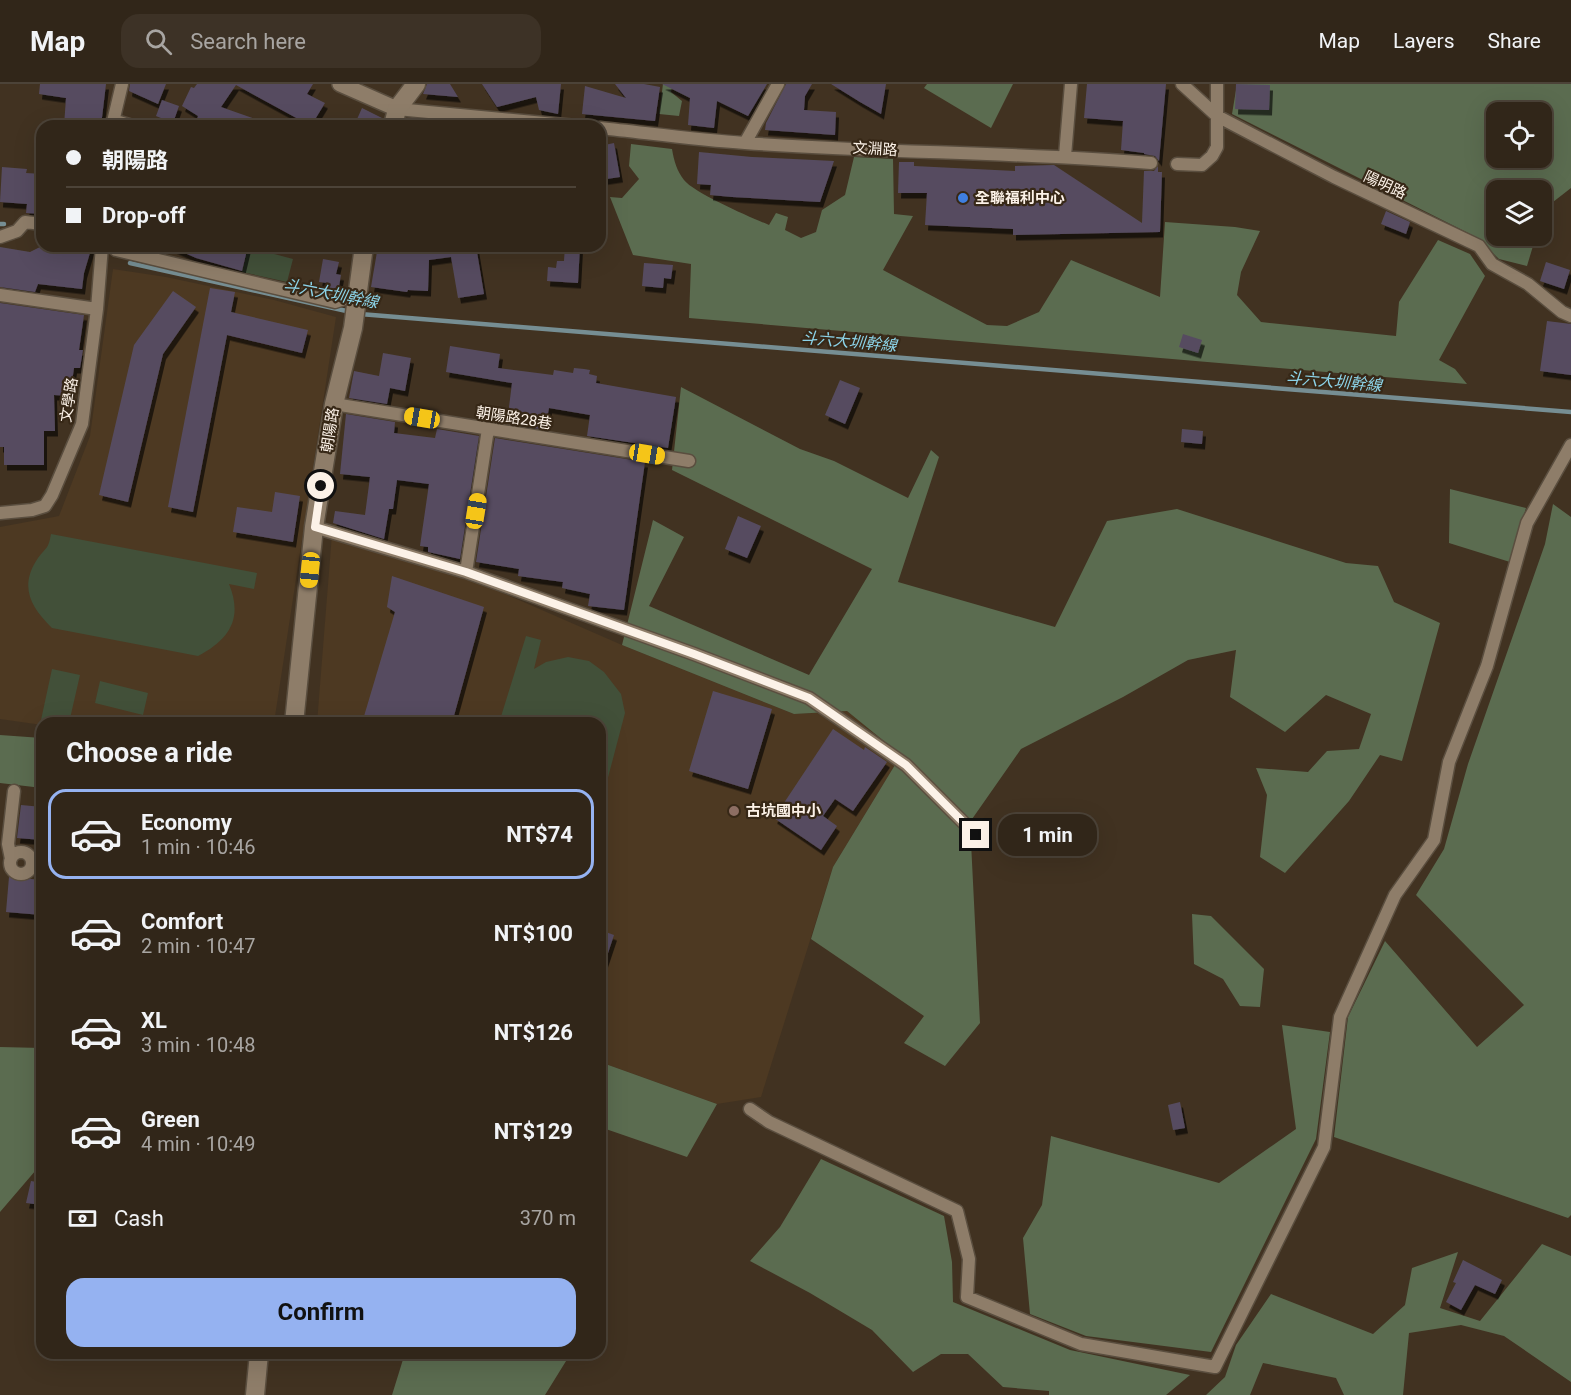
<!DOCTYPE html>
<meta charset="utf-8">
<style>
:root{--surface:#312619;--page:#3d3226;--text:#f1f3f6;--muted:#a8a5a2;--line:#4c4338;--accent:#95b2f1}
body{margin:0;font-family:Roboto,"Noto Sans TC",sans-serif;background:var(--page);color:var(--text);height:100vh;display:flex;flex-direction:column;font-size:22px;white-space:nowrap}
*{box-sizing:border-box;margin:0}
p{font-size:20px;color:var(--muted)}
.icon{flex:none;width:33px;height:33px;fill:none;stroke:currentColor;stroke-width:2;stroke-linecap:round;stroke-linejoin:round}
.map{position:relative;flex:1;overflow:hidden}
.side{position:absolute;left:36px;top:633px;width:570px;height:642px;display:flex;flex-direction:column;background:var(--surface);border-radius:18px;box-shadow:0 6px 24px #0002,0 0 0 2px var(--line)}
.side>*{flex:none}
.banner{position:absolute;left:36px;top:36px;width:570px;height:132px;border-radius:18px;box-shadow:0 6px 24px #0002,0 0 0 2px var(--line);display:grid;align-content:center;height:132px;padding:0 30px;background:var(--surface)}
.buttons{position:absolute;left:1486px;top:18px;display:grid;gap:12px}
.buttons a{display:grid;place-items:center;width:66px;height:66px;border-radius:12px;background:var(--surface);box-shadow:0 6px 24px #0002,0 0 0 2px var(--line);font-size:30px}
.end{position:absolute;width:27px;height:27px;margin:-14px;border:8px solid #fcf2e8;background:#111;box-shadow:0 0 0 3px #111}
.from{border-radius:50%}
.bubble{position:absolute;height:42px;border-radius:18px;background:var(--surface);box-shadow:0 6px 24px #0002,0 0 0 2px var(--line);font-size:20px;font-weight:700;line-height:42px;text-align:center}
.car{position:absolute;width:18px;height:36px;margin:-18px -9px;border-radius:8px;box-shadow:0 0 4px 2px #0007;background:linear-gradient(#f5c518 24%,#345 0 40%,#f5c518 0 76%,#345 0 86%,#f5c518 0)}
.banner b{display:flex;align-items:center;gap:21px;height:57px;font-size:22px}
.banner b+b{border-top:2px solid var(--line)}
.banner i{width:15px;height:15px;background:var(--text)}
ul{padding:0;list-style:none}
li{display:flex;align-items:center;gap:18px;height:90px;margin:0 12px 9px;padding:0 18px;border:3px solid transparent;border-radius:18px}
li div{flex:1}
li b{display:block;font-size:22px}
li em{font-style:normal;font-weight:700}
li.on{border-color:var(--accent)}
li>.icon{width:54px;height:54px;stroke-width:1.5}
h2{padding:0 30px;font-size:27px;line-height:72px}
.pay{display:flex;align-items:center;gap:15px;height:66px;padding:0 30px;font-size:22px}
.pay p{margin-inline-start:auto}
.primary-button{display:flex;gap:12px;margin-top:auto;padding:12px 30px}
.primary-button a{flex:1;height:69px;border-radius:18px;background:var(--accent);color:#111;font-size:24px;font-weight:700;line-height:69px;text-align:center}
header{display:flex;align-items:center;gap:36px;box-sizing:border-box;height:84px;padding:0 30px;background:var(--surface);border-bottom:2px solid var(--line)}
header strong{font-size:28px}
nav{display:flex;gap:33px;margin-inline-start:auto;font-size:21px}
.search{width:420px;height:54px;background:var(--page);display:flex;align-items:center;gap:15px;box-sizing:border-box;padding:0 21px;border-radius:18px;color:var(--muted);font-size:22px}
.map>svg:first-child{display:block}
.built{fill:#4d3922}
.green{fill:#425039}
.forest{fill:#5b6c50;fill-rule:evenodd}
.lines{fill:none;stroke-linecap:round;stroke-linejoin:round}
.stream{stroke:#768e93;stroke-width:4.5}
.building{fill:#564c60;filter:url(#shadow)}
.minor-casing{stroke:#5a4e3f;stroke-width:15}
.tertiary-casing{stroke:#5a4e3f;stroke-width:18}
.secondary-casing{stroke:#5a4e3f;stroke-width:21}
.minor{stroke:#8e7d69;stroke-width:12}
.tertiary{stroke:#8e7d69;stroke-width:15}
.secondary{stroke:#8e7d69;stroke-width:18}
.route{stroke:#fcf2e8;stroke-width:8}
.shop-dot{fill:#3f7fe0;stroke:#372817;stroke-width:2}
.education-dot{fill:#8d6e63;stroke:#372817;stroke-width:2}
.labels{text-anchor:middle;stroke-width:4.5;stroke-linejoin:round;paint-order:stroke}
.street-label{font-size:15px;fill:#fcf2e8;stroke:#372817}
.poi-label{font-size:15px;font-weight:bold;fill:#fcf2e8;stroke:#372817;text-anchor:start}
.water-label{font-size:16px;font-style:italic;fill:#8cd3e8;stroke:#372817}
</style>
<header>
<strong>Map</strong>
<div class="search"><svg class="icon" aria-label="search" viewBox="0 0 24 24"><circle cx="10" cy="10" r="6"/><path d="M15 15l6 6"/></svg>Search here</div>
<nav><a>Map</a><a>Layers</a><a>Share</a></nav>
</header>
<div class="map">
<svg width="1571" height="1311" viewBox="0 0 1571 1311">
<defs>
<filter id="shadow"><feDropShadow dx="3" dy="5.5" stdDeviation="0" flood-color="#0009"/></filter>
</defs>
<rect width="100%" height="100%" fill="#413221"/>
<path class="built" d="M 113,185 L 166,193 L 274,216 L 336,233 L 274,639 L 42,639 L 42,641 L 0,635 L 0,443 L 59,432 L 90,352 Z
M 332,450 L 462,491 L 622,561 L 794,630 L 847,627 L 901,671 L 833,783 L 761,1013 L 717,1020 L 600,978 L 600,639 L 317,639 Z"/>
<path class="green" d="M 248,163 L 293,175 L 287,198 L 242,188 Z
M 51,450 L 257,489 L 254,505 L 229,500 C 243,534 230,555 198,572 L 52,544 C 30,522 19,502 38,474 C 47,462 48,466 51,450 Z
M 526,552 L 541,556 L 534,585 L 546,578 L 568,573 L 589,577 L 604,588 L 621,610 L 625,629 L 600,724 L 600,639 L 499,639 Z
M 52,585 L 80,591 L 69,639 L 56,639 L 41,636 Z
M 100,597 L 148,609 L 143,631 L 95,619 Z"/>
<path class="forest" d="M 663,0 L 673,0 L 671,8 L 682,17 L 679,32 L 659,30 Z
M 927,0 L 1013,0 L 991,44 L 924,4 Z
M 1237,0 L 1571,0 L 1571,104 L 1544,125 L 1542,130 L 1542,106 L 1497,106 L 1497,152 L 1536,152 L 1527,182 L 1499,175 L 1476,153 L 1232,30 ZM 1497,28 L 1542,28 L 1542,74 L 1497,74 Z
M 631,60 L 672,65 C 674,77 677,87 684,96 C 694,109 752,134 769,141 L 776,129 L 788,133 L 785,146 L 801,154 L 816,148 L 822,126 L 845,111 L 854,73 L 893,75 L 894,130 L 913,132 L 883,186 L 987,241 L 1007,242 L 1039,228 L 1071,176 L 1160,213 L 1165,138 L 1235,143 L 1260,147 L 1241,188 L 1237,211 L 1261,238 L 1396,252 L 1399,218 L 1438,156 L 1470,170 L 1485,192 L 1439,276 L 1455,285 L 1467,300 L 689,234 L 691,180 L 633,171 L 610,113 L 622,114 L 639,95 L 629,82 Z
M 681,303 L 800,365 L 834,377 L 908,414 L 931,366 L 939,373 L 898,498 L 1055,543 L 1107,437 L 1177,425 L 1346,479 L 1378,482 L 1394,518 L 1440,539 L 1402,677 L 1380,671 L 1349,717 L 1285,789 L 1260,773 L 1267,711 L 1256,684 L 1308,688 L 1327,667 L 1359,665 L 1371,630 L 1326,611 L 1285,648 L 1230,613 L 1236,566 L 1188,576 L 1123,613 L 1021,665 L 970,738 L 980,939 L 945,982 L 904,959 L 924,932 L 811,855 L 833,783 L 901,671 L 847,627 L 794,630 L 622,561 L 653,436 L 684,453 L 649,522 L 809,591 L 872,485 L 672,386 Z
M 1450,405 L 1526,424 L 1510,478 L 1449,459 Z
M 1553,420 L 1571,433 L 1571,1131 L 1568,1134 L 1334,1053 L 1348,933 L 1385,857 L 1477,963 L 1524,921 L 1416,811 L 1444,765 L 1468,680 L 1545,460 Z
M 0,651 L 42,654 L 42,704 L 0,699 Z
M 1192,830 L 1211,832 L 1264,885 L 1260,923 L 1240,922 L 1223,895 L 1194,880 Z
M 1282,941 L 1330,948 L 1316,1055 L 1211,1268 L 1086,1252 L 1030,1230 L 1023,1154 L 1042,1121 L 1051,1052 L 1219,1099 L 1296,1045 Z
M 0,963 L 42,964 L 42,1079 L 0,1128 Z
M 600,978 L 717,1020 L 687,1073 L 600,1043 Z
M 821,1075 L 944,1132 L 952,1178 L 953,1218 L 1070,1266 L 1190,1291 L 1166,1311 L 1049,1311 L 1049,1307 L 1003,1303 L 968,1270 L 941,1270 L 913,1288 L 872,1246 L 810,1209 L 750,1177 L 780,1143 Z
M 1542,1160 L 1571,1172 L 1571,1298 L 1504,1252 L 1461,1241 L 1409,1249 L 1403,1311 L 1344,1311 L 1336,1294 L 1263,1279 L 1250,1311 L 1206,1311 L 1225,1293 L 1236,1261 L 1271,1210 L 1373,1250 L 1405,1221 L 1412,1184 L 1458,1168 L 1440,1224 L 1480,1237 Z
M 405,1269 L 571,1269 L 545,1311 L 392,1311 Z"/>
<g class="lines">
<path class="stream" d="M 0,140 L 4,140
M 130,179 L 351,228
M 360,230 L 1571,328"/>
</g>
<path class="building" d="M 40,0 L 106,0 L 101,42 L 64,42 L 66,14 L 39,10 Z
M 130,0 L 166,0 L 158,20 L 129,7 Z
M 197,0 L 313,0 L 307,10 L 325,19 L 311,42 L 236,1 L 221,23 L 270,40 L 270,42 L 195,42 L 198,32 L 182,22 L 191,3 L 194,4 Z
M 427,0 L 450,0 L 458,13 L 423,10 Z
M 482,0 L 561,0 L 558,30 L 539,26 L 536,13 L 497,23 Z
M 615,0 L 644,0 L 660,3 L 655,37 L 582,30 L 585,2 L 626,14 Z
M 662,0 L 767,0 L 748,32 L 717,17 L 714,44 L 688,41 L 690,14 Z
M 786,0 L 812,0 L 805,12 L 804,26 L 836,28 L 835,51 L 765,46 L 766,39 Z
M 831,0 L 886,0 L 881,30 L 860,18 Z
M 1087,0 L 1166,0 L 1159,77 L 1155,72 L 1144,70 L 1144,69 L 1121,66 L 1123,37 L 1084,34 Z
M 1236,0 L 1270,1 L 1269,26 L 1235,25 Z
M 162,16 L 179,22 L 173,39 L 156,32 Z
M 362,24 L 382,34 L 379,42 L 354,42 Z
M 614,59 L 620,93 L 600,96 L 600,62 Z
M 699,68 L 752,73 L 834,77 L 820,118 L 732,113 L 710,111 L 711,101 L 697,100 Z
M 899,78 L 914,78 L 914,82 L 1015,87 L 1015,82 L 1054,81 L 1142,139 L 1144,87 L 1154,87 L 1158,82 L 1158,88 L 1162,88 L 1160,148 L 1013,151 L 1013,145 L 925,141 L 927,109 L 898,109 Z
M 2,83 L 27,85 L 26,89 L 42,90 L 42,130 L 26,129 L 27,120 L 0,118 Z
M 1386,127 L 1410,138 L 1406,150 L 1381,140 Z
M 42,162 L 92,162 L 84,189 L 82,205 L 38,200 L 35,208 L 0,203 L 0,163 L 30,168 Z
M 169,162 L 248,162 L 242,187 L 196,174 Z
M 378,162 L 476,162 L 484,210 L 458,214 L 451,173 L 429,176 L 428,207 L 408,206 L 407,208 L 371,203 Z
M 565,162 L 580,162 L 578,199 L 547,197 L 548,183 L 556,184 L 557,177 L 564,177 Z
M 323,175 L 339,178 L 336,190 L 341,191 L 338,208 L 325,207 L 327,199 L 319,198 Z
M 1546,178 L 1570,186 L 1564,205 L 1540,197 Z
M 644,179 L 673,181 L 671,195 L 664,194 L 663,204 L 642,202 Z
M 210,204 L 235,208 L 231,228 L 308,246 L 302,269 L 227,251 L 193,428 L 168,423 Z
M 173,207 L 196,223 L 163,270 L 128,418 L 99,411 L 134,261 Z
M 0,219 L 84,231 L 79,266 L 83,266 L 80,284 L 74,284 L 70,312 L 54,311 L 55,347 L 44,347 L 44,381 L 4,381 L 4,363 L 0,363 Z
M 1547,237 L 1571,240 L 1571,291 L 1540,287 Z
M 1183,250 L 1202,256 L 1198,269 L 1179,263 Z
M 450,262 L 500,270 L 498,284 L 553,291 L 554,286 L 573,289 L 574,284 L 584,285 L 590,286 L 589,290 L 597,292 L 596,299 L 676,313 L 668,364 L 587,352 L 590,331 L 549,324 L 545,346 L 507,339 L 512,299 L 446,288 Z
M 383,269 L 411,274 L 405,307 L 390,304 L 387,320 L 349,314 L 354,287 L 379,292 Z
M 840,296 L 860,304 L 845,340 L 825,331 Z
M 346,330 L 395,338 L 394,349 L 435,354 L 437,345 L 479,352 L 460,475 L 428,468 L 428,463 L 420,462 L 429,400 L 397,396 L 393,425 L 389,425 L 384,455 L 333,439 L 335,427 L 365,431 L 370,393 L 340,390 Z
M 1182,345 L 1203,347 L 1202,360 L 1181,358 Z
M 495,354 L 645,378 L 624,526 L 588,522 L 590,510 L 562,504 L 563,498 L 518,492 L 519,485 L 476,478 Z
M 275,408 L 300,412 L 293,458 L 233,448 L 237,423 L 272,428 Z
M 738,432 L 761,442 L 747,474 L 725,465 Z
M 392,492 L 484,523 L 452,639 L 362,639 L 395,528 L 387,523 Z
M 713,607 L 772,625 L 748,705 L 689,687 Z
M 833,645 L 864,666 L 865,663 L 887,678 L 853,727 L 835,715 L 823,732 L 837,742 L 821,766 L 774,734 Z
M 21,721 L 42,723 L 42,756 L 17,754 Z
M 9,793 L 42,796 L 42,831 L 6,828 Z
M 600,846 L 614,851 L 602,887 L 600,887 Z
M 1180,1018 L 1185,1044 L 1173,1046 L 1168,1021 Z
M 31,1097 L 42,1099 L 42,1121 L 26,1119 Z
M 1463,1176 L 1502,1196 L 1495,1210 L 1475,1201 L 1461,1226 L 1446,1218 L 1456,1199 L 1453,1198 Z"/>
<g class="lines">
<defs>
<path id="minor" d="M 1182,0 L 1217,32 L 1334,93 L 1479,162 L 1492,180 L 1528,200 L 1562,228 L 1571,232
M 397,25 L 576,42
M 113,36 L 132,42
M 112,42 L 122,0
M 600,44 C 648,49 697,56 745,59 C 880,69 1016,68 1151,79
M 745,59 L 778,0
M 1065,72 L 1071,0
M 1177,80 L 1202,81 L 1212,72 L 1217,63 L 1217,0
M 0,153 L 17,147 L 25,138 L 42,140
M 111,162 L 116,166 L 335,218 L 356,211
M 0,211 L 97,225
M 334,320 L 689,377
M 0,429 L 32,426 L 45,422 L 52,411 L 82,340 L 97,225 L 102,162
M 314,443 L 466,488 L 694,570 L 809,614 L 906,681 L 976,751
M 466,488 L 488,345
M10 779a11 11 0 1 1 22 0a11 11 0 1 1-22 0Z
M 11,775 L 8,760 L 14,707
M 750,1025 L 769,1038 L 957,1127 L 969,1175 L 967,1213 L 1081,1260 L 1215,1283 L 1324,1063 L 1340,933 L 1395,811 L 1434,756 L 1449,678 L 1487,582 L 1527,439 L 1571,361"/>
<path id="tertiary" d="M 340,0 L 397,25"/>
<path id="secondary" d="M 393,42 L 397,25 L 416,0
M 294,639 L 314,443 L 334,320 L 353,244 L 364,162
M 255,1311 L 259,1269"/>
</defs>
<use href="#minor" class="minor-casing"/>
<use href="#tertiary" class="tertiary-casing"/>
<use href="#secondary" class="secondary-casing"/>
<use href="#minor" class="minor"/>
<use href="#tertiary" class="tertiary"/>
<use href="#secondary" class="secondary"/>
</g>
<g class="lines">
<path class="route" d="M 321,402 L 315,443 L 466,488 L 694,570 L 809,614 L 906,681 L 976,751"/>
</g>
<circle class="shop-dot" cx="963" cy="114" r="6"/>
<circle class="education-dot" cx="734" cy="727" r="6"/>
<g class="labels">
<g class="street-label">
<text transform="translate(875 65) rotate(3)" y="5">文淵路</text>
<text transform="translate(1385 101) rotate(25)" y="5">陽明路</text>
<text transform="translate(69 316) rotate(-81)" y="5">文學路</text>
<text transform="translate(514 334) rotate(9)" y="5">朝陽路28巷</text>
<text transform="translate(330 346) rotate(-81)" y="5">朝陽路</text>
</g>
<g class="poi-label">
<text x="975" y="119">全聯福利中心</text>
<text x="746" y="732">古坑國中小</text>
</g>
<g class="water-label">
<text transform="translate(331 209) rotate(11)" y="6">斗六大圳幹線</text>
<text transform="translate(849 257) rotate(5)" y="6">斗六大圳幹線</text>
<text transform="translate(1334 297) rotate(5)" y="6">斗六大圳幹線</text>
</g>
</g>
</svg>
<div class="buttons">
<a><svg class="icon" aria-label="locate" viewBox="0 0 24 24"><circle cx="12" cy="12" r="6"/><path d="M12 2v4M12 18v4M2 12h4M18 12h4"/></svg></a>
<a><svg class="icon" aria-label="layers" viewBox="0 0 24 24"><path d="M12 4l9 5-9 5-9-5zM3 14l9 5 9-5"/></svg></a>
</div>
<i class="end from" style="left:321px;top:402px"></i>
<i class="end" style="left:976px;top:751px"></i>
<div class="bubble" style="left:998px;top:730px;width:99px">1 min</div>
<i class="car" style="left:422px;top:334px;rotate:280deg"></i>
<i class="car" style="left:647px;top:370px;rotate:99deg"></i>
<i class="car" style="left:476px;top:427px;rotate:9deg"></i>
<i class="car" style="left:310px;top:486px;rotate:186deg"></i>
<div class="banner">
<b><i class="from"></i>朝陽路</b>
<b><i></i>Drop-off</b>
</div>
<section class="side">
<h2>Choose a ride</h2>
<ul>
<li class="on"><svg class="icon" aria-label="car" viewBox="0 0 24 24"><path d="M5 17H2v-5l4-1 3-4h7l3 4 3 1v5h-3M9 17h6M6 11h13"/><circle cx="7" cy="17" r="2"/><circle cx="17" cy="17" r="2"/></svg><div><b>Economy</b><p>1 min · 10:46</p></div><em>NT$74</em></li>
<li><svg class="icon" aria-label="car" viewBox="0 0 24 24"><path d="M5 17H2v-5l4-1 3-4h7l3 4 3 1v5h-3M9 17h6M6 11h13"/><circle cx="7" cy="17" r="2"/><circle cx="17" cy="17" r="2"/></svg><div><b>Comfort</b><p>2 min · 10:47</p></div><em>NT$100</em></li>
<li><svg class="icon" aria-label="car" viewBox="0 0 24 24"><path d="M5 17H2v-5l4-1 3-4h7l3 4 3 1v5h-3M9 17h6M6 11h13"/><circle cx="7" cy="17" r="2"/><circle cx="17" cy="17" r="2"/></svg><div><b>XL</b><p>3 min · 10:48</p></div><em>NT$126</em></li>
<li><svg class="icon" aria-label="car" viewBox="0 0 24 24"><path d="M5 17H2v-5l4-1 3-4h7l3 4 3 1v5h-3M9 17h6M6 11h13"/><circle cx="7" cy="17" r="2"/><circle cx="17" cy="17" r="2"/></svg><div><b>Green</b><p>4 min · 10:49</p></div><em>NT$129</em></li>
</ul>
<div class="pay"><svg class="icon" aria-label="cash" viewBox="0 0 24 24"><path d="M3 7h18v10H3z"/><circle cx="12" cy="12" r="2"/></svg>Cash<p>370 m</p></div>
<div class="primary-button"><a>Confirm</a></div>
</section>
</div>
